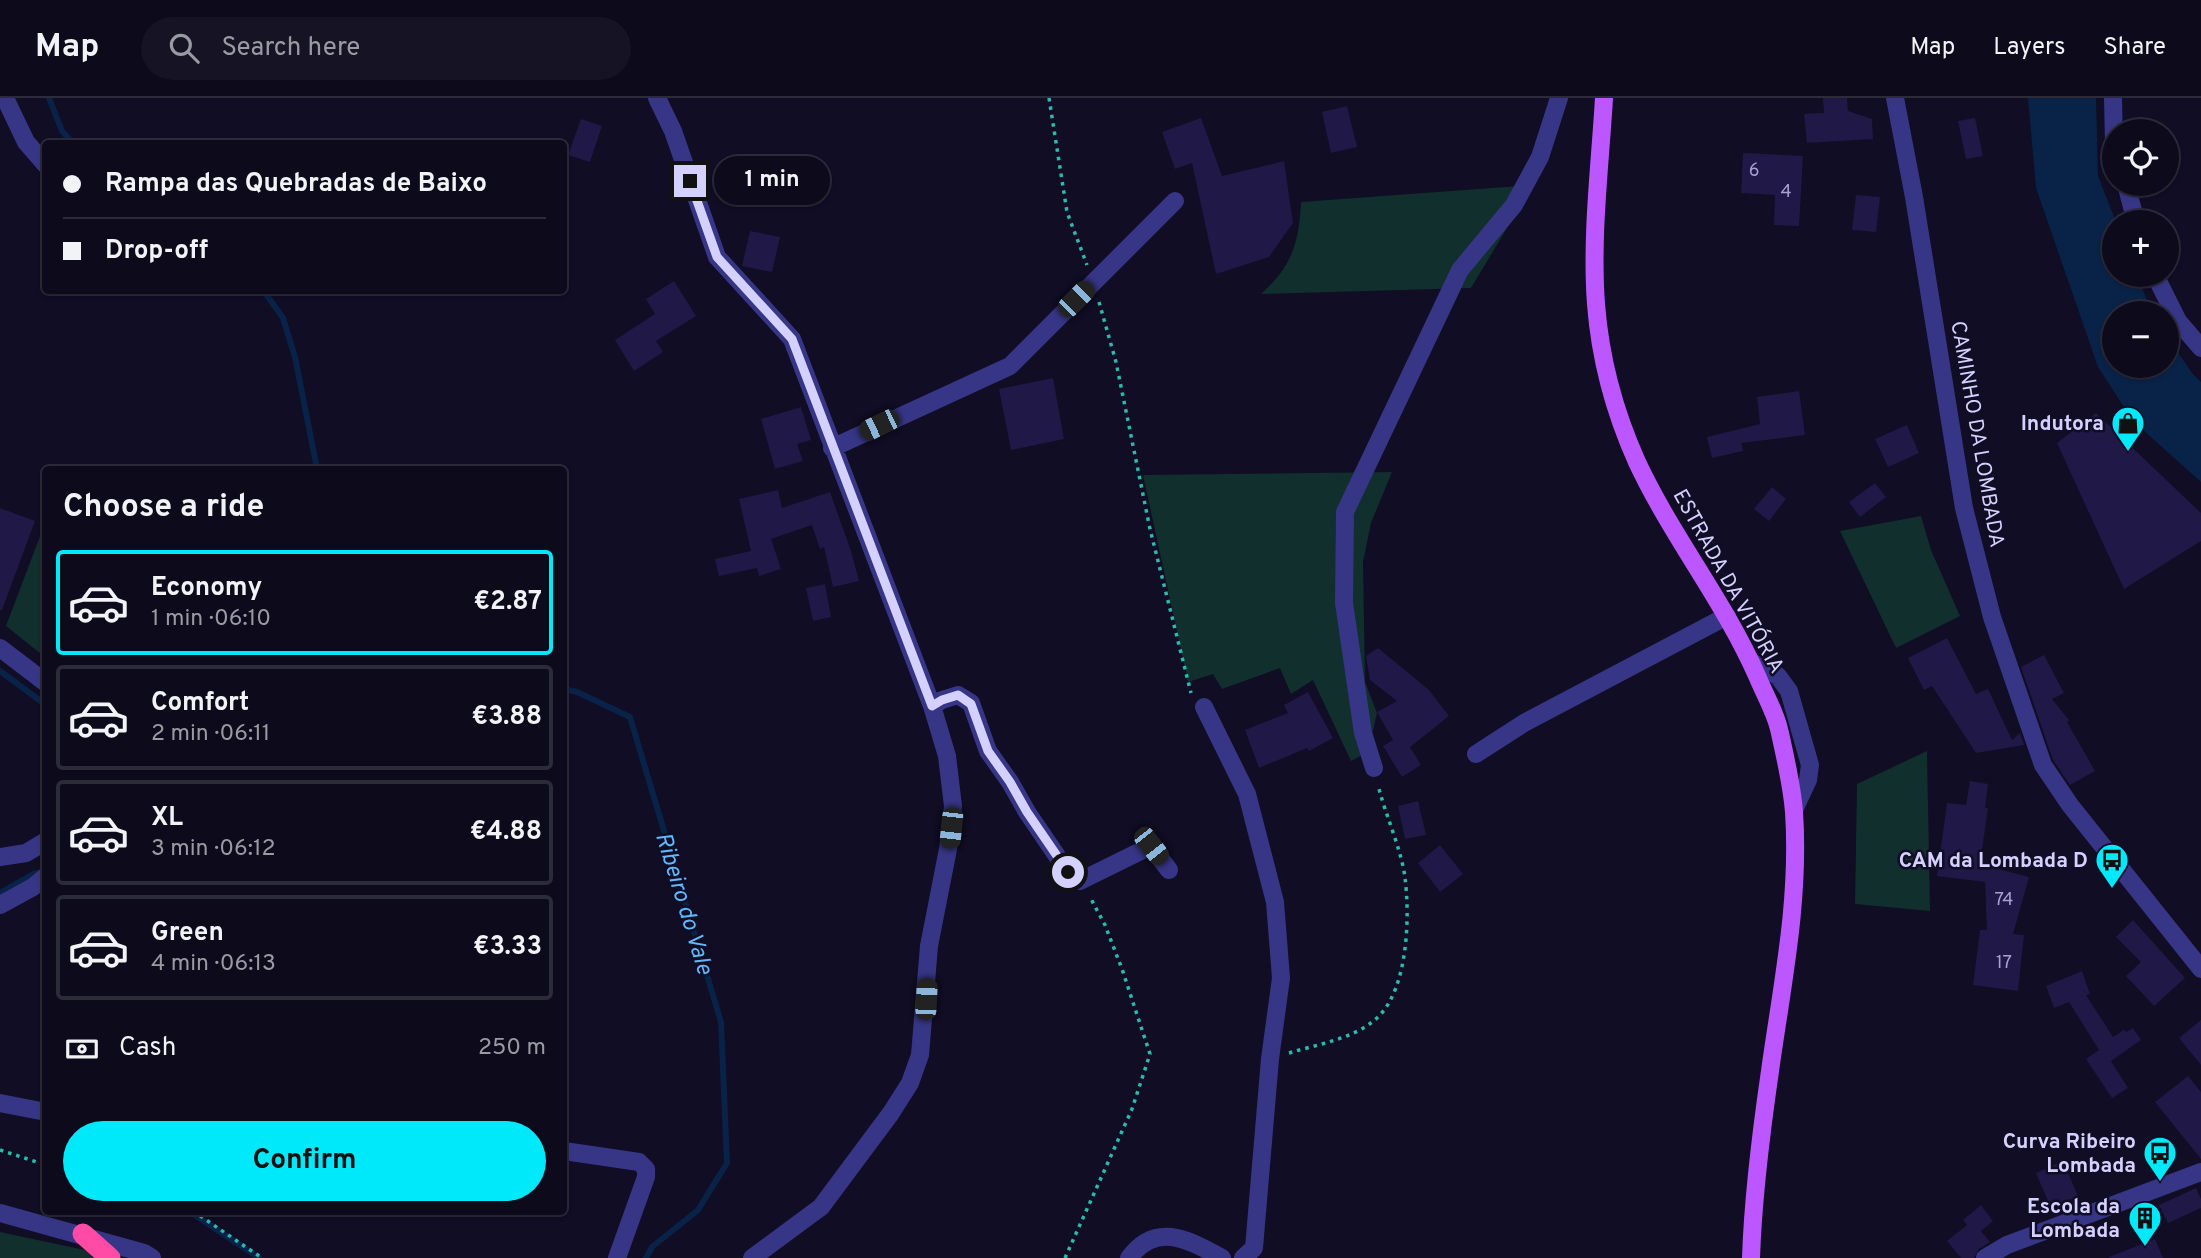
<!DOCTYPE html>
<meta charset="utf-8">
<style>
:root{--surface:#0c0a1b;--page:#151324;--text:#f1f3f6;--muted:#9a9aa3;--line:#2c2b3a;--accent:#00e9fb}
body{margin:0;font-family:Overpass,sans-serif;background:var(--page);color:var(--text);height:100vh;display:flex;flex-direction:column;font-size:26px;white-space:nowrap}
*{box-sizing:border-box;margin:0}
p{font-size:23px;color:var(--muted)}
.icon{flex:none;width:38px;height:38px;fill:none;stroke:currentColor;stroke-width:2;stroke-linecap:round;stroke-linejoin:round}
.map{position:relative;flex:1;overflow:hidden}
.sheet{position:absolute;left:42px;top:368px;width:525px;height:749px;display:flex;flex-direction:column;background:var(--surface);border-radius:7px;box-shadow:0 2px 5px #0004,0 0 0 2px var(--line)}
.sheet>*{flex:none}
.banner{position:absolute;left:42px;top:42px;width:525px;height:154px;border-radius:7px;box-shadow:0 2px 5px #0004,0 0 0 2px var(--line);display:grid;align-content:center;height:154px;padding:0 21px;background:var(--surface)}
.fabs{position:absolute;left:2102px;top:21px;display:grid;gap:14px}
.fabs a{display:grid;place-items:center;width:77px;height:77px;border-radius:50%;background:var(--surface);box-shadow:0 2px 5px #0004,0 0 0 2px var(--line);font-size:35px}
.end{position:absolute;width:32px;height:32px;margin:-16px;border:9px solid #d4d0ff;background:#111;box-shadow:0 0 0 4px #111}
.from{border-radius:50%}
.bubble{position:absolute;height:49px;border-radius:24px;background:var(--surface);box-shadow:0 2px 5px #0004,0 0 0 2px var(--line);font-size:23px;font-weight:700;line-height:49px;text-align:center}
.car{position:absolute;width:21px;height:42px;margin:-21px -10px;border-radius:9px;box-shadow:0 0 5px 2px #0007;background:linear-gradient(#222 24%,#8ab4d8 0 40%,#222 0 76%,#8ab4d8 0 86%,#222 0)}
.banner b{display:flex;align-items:center;gap:24px;height:66px;font-size:26px}
.banner b+b{border-top:2px solid var(--line)}
.banner i{width:18px;height:18px;background:var(--text)}
ul{padding:0;list-style:none}
li{display:flex;align-items:center;gap:21px;height:105px;margin:0 14px 10px;padding:0 7px;border:4px solid var(--line);border-radius:7px}
li div{flex:1}
li b{display:block;font-size:26px}
li em{font-style:normal;font-weight:700}
li.on{border-color:var(--accent)}
li>.icon{width:63px;height:63px;stroke-width:1.5}
h2{padding:0 21px;font-size:32px;line-height:84px}
.pay{display:flex;align-items:center;gap:18px;height:77px;padding:0 21px;font-size:26px}
.pay p{margin-inline-start:auto}
.action{display:flex;gap:14px;margin-top:auto;padding:14px 21px}
.action a{flex:1;height:80px;border-radius:42px;background:var(--accent);color:#111;font-size:28px;font-weight:700;line-height:80px;text-align:center}
header{display:flex;align-items:center;gap:42px;box-sizing:border-box;height:98px;padding:0 35px;background:var(--surface);border-bottom:2px solid var(--line)}
header strong{font-size:33px}
nav{display:flex;gap:38px;margin-inline-start:auto;font-size:24px}
.search{width:490px;height:63px;background:var(--page);display:flex;align-items:center;gap:18px;box-sizing:border-box;padding:0 24px;border-radius:38px;color:var(--muted);font-size:26px}
.map>svg:first-child{display:block}
.green{fill:#102f2d}
.water{fill:#092247}
.lines{fill:none;stroke-linecap:round;stroke-linejoin:round}
.stream{stroke:#092247;stroke-width:6}
.building{fill:#201846}
.path{stroke:#29bbae;stroke-width:3.5;stroke-dasharray:3.5 5;stroke-linecap:butt}
.minor{stroke:#373686;stroke-width:18}
.major{stroke:#bc57ff;stroke-width:18}
.highway{stroke:#ff4ba6;stroke-width:21}
.route{stroke:#d4d0ff;stroke-width:9}
.labels{text-anchor:middle;stroke-width:5;stroke-linejoin:round;paint-order:stroke}
.number-label{font-size:18px;fill:#a7a2d1}
.poi-label{font-size:21px;font-weight:bold;fill:#d4d0ff;stroke:#100d24;text-anchor:end}
.street-label{font-size:21px;fill:#d4d0ff;stroke:#100d24}
.water-label{font-size:23px;font-style:italic;fill:#5eb9ff;stroke:#100d24}
</style>
<header>
<strong>Map</strong>
<div class="search"><svg class="icon" aria-label="search" viewBox="0 0 24 24"><circle cx="10" cy="10" r="6"/><path d="M15 15l6 6"/></svg>Search here</div>
<nav><a>Map</a><a>Layers</a><a>Share</a></nav>
</header>
<div class="map">
<svg width="2201" height="1160" viewBox="0 0 2201 1160">
<rect width="100%" height="100%" fill="#100d24"/>
<path class="green" d="M 1533,87 L 1471,190 L 1261,196 C 1292,168 1299,145 1301,104 Z
M 1392,374 L 1371,425 L 1363,464 L 1365,584 L 1377,615 L 1368,654 L 1351,663 L 1313,582 L 1291,596 L 1280,570 L 1222,591 L 1213,576 L 1188,584 L 1143,377 Z
M 1921,418 L 1931,452 L 1960,518 L 1896,550 L 1840,433 Z
M 45,425 L 46,552 L 41,556 L 6,528 Z
M 1927,653 L 1930,813 L 1855,806 L 1857,686 Z
M 0,1134 L 85,1152 L 93,1160 L 0,1160 Z"/>
<path class="water" d="M 2028,0 L 2096,0 L 2098,78 L 2116,124 L 2114,124 L 2114,177 L 2137,177 L 2152,215 L 2114,215 L 2114,268 L 2166,268 L 2167,238 L 2192,275 L 2201,284 L 2201,384 L 2133,323 L 2098,269 L 2036,90 Z"/>
<g class="lines">
<path class="stream" d="M 49,0 L 62,33 L 74,46
M 263,192 L 283,220 L 295,259 L 317,371
M 0,573 L 46,607
M 564,591 L 577,594 L 630,619 L 721,924 L 727,1065 L 698,1112 L 652,1149 L 646,1160
M 0,795 L 33,776 L 42,774
M 189,1113 L 259,1160"/>
</g>
<path class="building" d="M 1823,0 L 1847,0 L 1848,13 L 1872,21 L 1873,41 L 1807,45 L 1804,16 L 1824,15 Z
M 1347,8 L 1357,49 L 1331,55 L 1322,14 Z
M 1201,20 L 1222,78 L 1284,63 L 1293,125 L 1269,159 L 1216,176 L 1192,65 L 1175,71 L 1162,34 Z
M 1975,20 L 1983,58 L 1966,61 L 1958,23 Z
M 581,21 L 602,28 L 590,64 L 568,57 Z
M 1743,55 L 1803,58 L 1799,128 L 1774,127 L 1775,97 L 1741,95 Z
M 1856,97 L 1880,99 L 1876,134 L 1852,132 Z
M 750,133 L 780,139 L 772,174 L 742,168 Z
M 674,183 L 696,218 L 656,243 L 663,254 L 634,273 L 615,242 L 655,216 L 646,201 Z
M 1053,280 L 1064,341 L 1011,352 L 999,291 Z
M 1799,293 L 1805,337 L 1741,345 L 1743,353 L 1712,360 L 1707,339 L 1760,326 L 1757,299 Z
M 801,309 L 811,342 L 797,346 L 803,363 L 775,371 L 761,321 Z
M 2096,315 L 2201,415 L 2201,443 L 2124,491 L 2057,345 Z
M 1907,327 L 1919,355 L 1888,369 L 1875,341 Z
M 1875,385 L 1886,399 L 1860,419 L 1849,404 Z
M 1772,389 L 1786,401 L 1769,423 L 1754,411 Z
M 778,392 L 782,410 L 830,394 L 851,453 L 859,483 L 833,489 L 824,449 L 820,451 L 812,427 L 771,441 L 781,471 L 759,478 L 757,470 L 719,478 L 715,461 L 751,453 L 739,401 Z
M 0,410 L 35,423 L 2,512 L 0,512 Z
M 825,486 L 831,519 L 813,523 L 806,490 Z
M 1947,540 L 1976,596 L 1988,591 L 2012,642 L 2020,635 L 2024,647 L 1976,655 L 1932,588 L 1924,592 L 1908,560 Z
M 1378,550 L 1429,592 L 1449,618 L 1410,649 L 1421,667 L 1402,679 L 1383,648 L 1393,642 L 1377,614 L 1397,603 L 1370,582 L 1366,558 Z
M 2044,557 L 2064,595 L 2052,601 L 2069,622 L 2067,624 L 2095,673 L 2070,687 L 2053,662 L 2021,569 Z
M 1308,594 L 1333,640 L 1309,653 L 1307,650 L 1259,670 L 1245,632 L 1288,615 L 1284,607 Z
M 1970,683 L 1988,686 L 1985,710 L 1988,710 L 1980,766 L 2029,779 L 2013,836 L 2024,837 L 2018,893 L 1973,887 L 1980,832 L 1987,832 L 1985,784 L 1937,778 L 1947,705 L 1966,707 Z
M 1418,703 L 1426,737 L 1405,741 L 1398,708 Z
M 1440,747 L 1463,776 L 1440,794 L 1418,765 Z
M 2133,822 L 2185,880 L 2154,908 L 2126,878 L 2141,864 L 2116,839 Z
M 2082,873 L 2090,896 L 2086,897 L 2113,939 L 2124,932 L 2126,934 L 2133,930 L 2141,942 L 2111,963 L 2128,990 L 2112,1000 L 2086,961 L 2099,952 L 2069,904 L 2054,910 L 2046,888 Z
M 2201,922 L 2201,967 L 2179,940 Z
M 2188,978 L 2201,994 L 2201,1061 L 2155,1004 Z
M 2063,1063 L 2078,1098 L 2051,1110 L 2036,1075 Z
M 2196,1090 L 2201,1101 L 2201,1110 L 2168,1125 L 2159,1107 Z
M 1981,1107 L 1993,1123 L 1981,1133 L 1990,1144 L 1979,1151 L 1974,1160 L 1961,1160 L 1947,1143 L 1967,1127 L 1963,1122 Z
M 2155,1141 L 2163,1160 L 2109,1160 L 2109,1159 Z"/>
<g class="lines">
<path class="path" d="M 1049,0 L 1067,114 L 1087,167
M 1099,204 L 1116,264 L 1150,431 L 1191,595
M 1289,955 C 1318,946 1355,941 1378,919 C 1408,890 1410,819 1405,780 C 1402,753 1385,716 1378,687
M 0,1052 L 46,1067
M 193,1113 L 262,1160
M 1065,1160 L 1132,1011 L 1150,956 L 1122,871 L 1105,827 L 1090,799"/>
<path class="minor" d="M 5,0 L 26,44 L 46,67
M 657,0 L 673,33 L 717,159 L 792,241 L 932,608 L 947,658 L 953,708 L 948,751 L 929,848 L 920,957 L 910,985 L 891,1015 L 821,1109 L 752,1160
M 1895,0 L 1914,99 L 1964,410 L 1992,519 L 2043,667 L 2070,707 L 2201,871
M 2113,0 L 2114,45
M 2126,86 L 2136,124
M 2155,177 L 2178,223 L 2201,250
M 832,350 L 1010,268 L 1175,103
M 0,550 L 46,585
M 1751,564 L 1778,578 L 1789,593 L 1810,667 L 1808,682 L 1794,712
M 932,608 L 942,602 L 958,597 L 971,605 L 988,653 L 1010,684 L 1027,714 L 1072,780 L 1080,783 L 1151,748 L 1169,772
M 1204,609 L 1247,696 L 1275,804 L 1281,880 L 1270,961 L 1254,1150 L 1243,1160
M 1476,656 L 1524,625 L 1727,518
M 1374,670 L 1363,635 L 1344,505 L 1345,414 L 1460,172 L 1514,107 L 1540,59 L 1559,0
M 0,759 L 26,755 L 46,743
M 0,807 L 33,789 L 46,778
M 0,1005 L 46,1014
M 564,1053 L 639,1064 L 646,1071 L 646,1079 L 617,1160
M 0,1115 L 144,1155 L 152,1160
M 1129,1160 C 1157,1122 1190,1143 1222,1160
M 1985,1160 L 2007,1147 L 2201,1074"/>
<path class="major" d="M 1604,0 C 1600,68 1591,138 1596,206 C 1600,259 1615,315 1637,364 C 1672,439 1725,504 1758,580 C 1765,597 1775,614 1779,631 C 1785,658 1792,687 1794,714 C 1800,802 1782,887 1770,973 C 1761,1035 1753,1098 1751,1160"/>
<path class="highway" d="M 83,1136 L 110,1160"/>
</g>
<g class="lines">
<path class="route" d="M 690,83 L 717,159 L 792,241 L 932,608 L 942,602 L 958,597 L 971,606 L 988,653 L 1010,684 L 1027,714 L 1068,774"/>
</g>
<defs>
<symbol id="shop-pin" viewBox="-11 -11 22 30"><path d="M0 17L-7.5 6A9.5 9.5 0 1 1 7.5 6Z" fill="#00e9fb" stroke="#100d24"/><path d="M-5-2.5h2.3a2.7 3.5 0 0 1 5.4 0H5L5.5 6h-11ZM-1.5-2.5h3a1.5 2.3 0 0 0-3 0Z" fill="#111"/></symbol>
<symbol id="bus-pin" viewBox="-11 -11 22 30"><path d="M0 17L-7.5 6A9.5 9.5 0 1 1 7.5 6Z" fill="#00e9fb" stroke="#100d24"/><path d="M-5-6H5V4H4V6H2V4H-2V6H-4V4H-5ZM-3.5-4V0h7V-4ZM-3.5 1.2v1.5H-2V1.2ZM2 1.2v1.5H3.5V1.2Z" fill="#111"/></symbol>
<symbol id="building-pin" viewBox="-11 -11 22 30"><path d="M0 17L-7.5 6A9.5 9.5 0 1 1 7.5 6Z" fill="#00e9fb" stroke="#100d24"/><path d="M-4-6H4V6H1V3H-1V6H-4ZM-2.5-4.3h1.7v1.8h-1.7ZM.8-4.3h1.7v1.8H.8ZM-2.5-1h1.7V.8h-1.7ZM.8-1h1.7V.8H.8Z" fill="#111"/></symbol>
</defs>
<g fill-rule="evenodd">
<use href="#shop-pin" x="2109" y="306" width="38" height="52"/>
<use href="#bus-pin" x="2093" y="743" width="38" height="52"/>
<use href="#bus-pin" x="2141" y="1036" width="38" height="52"/>
<use href="#building-pin" x="2126" y="1101" width="38" height="52"/>
</g>
<g class="labels">
<g class="number-label">
<text x="1754" y="78">6</text>
<text x="1786" y="99">4</text>
<text x="2004" y="807">74</text>
<text x="2004" y="870">17</text>
</g>
<g class="poi-label">
<text x="2104" y="332">Indutora</text>
<text x="2088" y="769">CAM da Lombada D</text>
<text x="2136" y="1050">Curva Ribeiro<tspan x="2136" dy="24">Lombada</tspan></text>
<text x="2120" y="1115">Escola da<tspan x="2120" dy="24">Lombada</tspan></text>
</g>
<g class="street-label">
<text transform="translate(1978 336) rotate(80)" y="7">CAMINHO DA LOMBADA</text>
<text transform="translate(1729 483) rotate(61)" y="7">ESTRADA DA VITÓRIA</text>
</g>
<g class="water-label">
<text transform="translate(685 805) rotate(73)" y="8">Ribeiro do Vale</text>
</g>
</g>
</svg>
<div class="fabs">
<a><svg class="icon" aria-label="locate" viewBox="0 0 24 24"><circle cx="12" cy="12" r="6"/><path d="M12 2v4M12 18v4M2 12h4M18 12h4"/></svg></a>
<a>+</a>
<a>−</a>
</div>
<i class="end from" style="left:1068px;top:774px"></i>
<i class="end" style="left:690px;top:83px"></i>
<div class="bubble" style="left:714px;top:58px;width:116px">1 min</div>
<i class="car" style="left:1076px;top:201px;rotate:45deg"></i>
<i class="car" style="left:879px;top:327px;rotate:244deg"></i>
<i class="car" style="left:951px;top:730px;rotate:186deg"></i>
<i class="car" style="left:1151px;top:748px;rotate:142deg"></i>
<i class="car" style="left:926px;top:901px;rotate:3deg"></i>
<div class="banner">
<b><i class="from"></i>Rampa das Quebradas de Baixo</b>
<b><i></i>Drop-off</b>
</div>
<section class="sheet">
<h2>Choose a ride</h2>
<ul>
<li class="on"><svg class="icon" aria-label="car" viewBox="0 0 24 24"><path d="M5 17H2v-5l4-1 3-4h7l3 4 3 1v5h-3M9 17h6M6 11h13"/><circle cx="7" cy="17" r="2"/><circle cx="17" cy="17" r="2"/></svg><div><b>Economy</b><p>1 min · 06:10</p></div><em>€2.87</em></li>
<li><svg class="icon" aria-label="car" viewBox="0 0 24 24"><path d="M5 17H2v-5l4-1 3-4h7l3 4 3 1v5h-3M9 17h6M6 11h13"/><circle cx="7" cy="17" r="2"/><circle cx="17" cy="17" r="2"/></svg><div><b>Comfort</b><p>2 min · 06:11</p></div><em>€3.88</em></li>
<li><svg class="icon" aria-label="car" viewBox="0 0 24 24"><path d="M5 17H2v-5l4-1 3-4h7l3 4 3 1v5h-3M9 17h6M6 11h13"/><circle cx="7" cy="17" r="2"/><circle cx="17" cy="17" r="2"/></svg><div><b>XL</b><p>3 min · 06:12</p></div><em>€4.88</em></li>
<li><svg class="icon" aria-label="car" viewBox="0 0 24 24"><path d="M5 17H2v-5l4-1 3-4h7l3 4 3 1v5h-3M9 17h6M6 11h13"/><circle cx="7" cy="17" r="2"/><circle cx="17" cy="17" r="2"/></svg><div><b>Green</b><p>4 min · 06:13</p></div><em>€3.33</em></li>
</ul>
<div class="pay"><svg class="icon" aria-label="cash" viewBox="0 0 24 24"><path d="M3 7h18v10H3z"/><circle cx="12" cy="12" r="2"/></svg>Cash<p>250 m</p></div>
<div class="action"><a>Confirm</a></div>
</section>
</div>
